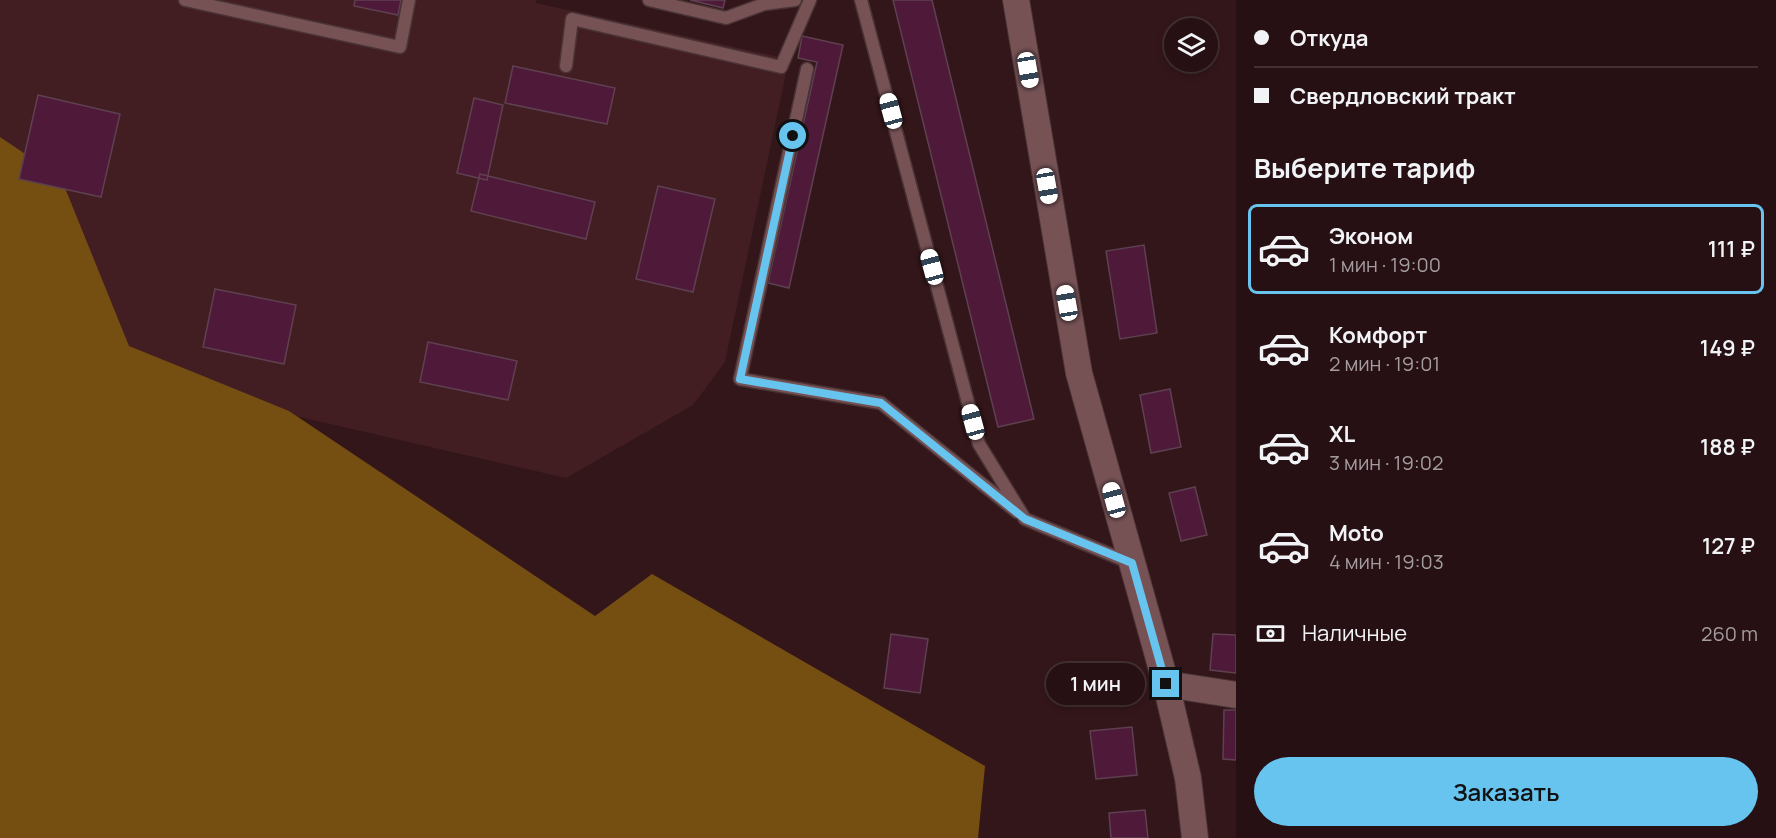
<!DOCTYPE html>
<html lang="ru">
<meta charset="utf-8">
<style>
:root{--surface:#261013;--page:#321e21;--text:#f1f3f6;--muted:#a49da0;--line:#423033;--accent:#67c4ef}
body{margin:0;font-family:Manrope,sans-serif;background:var(--page);color:var(--text);height:100vh;display:flex;flex-direction:column;font-size:22px;white-space:nowrap}
*{box-sizing:border-box;margin:0}
p{font-size:20px;color:var(--muted)}
.icon{flex:none;width:33px;height:33px;fill:none;stroke:currentColor;stroke-width:2;stroke-linecap:round;stroke-linejoin:round}
.map{position:relative;flex:1;overflow:hidden}
.drawer{display:flex;flex-direction:column;background:var(--surface);width:540px}
.drawer>*{flex:none}
.top-card{display:grid;align-content:center;height:132px;padding:0 18px;background:var(--surface)}
.tools{position:absolute;left:1164px;top:18px;display:grid;gap:12px}
.tools a{display:grid;place-items:center;width:54px;height:54px;border-radius:50%;background:var(--surface);box-shadow:0 3px 9px #0003,0 0 0 2px var(--line);font-size:30px}
.end{position:absolute;width:27px;height:27px;margin:-14px;border:8px solid #67c4ef;background:#111;box-shadow:0 0 0 3px #111}
.from{border-radius:50%}
.bubble{position:absolute;height:42px;border-radius:21px;background:var(--surface);box-shadow:0 3px 9px #0003,0 0 0 2px var(--line);font-size:20px;font-weight:600;line-height:42px;text-align:center}
.car{position:absolute;width:18px;height:36px;margin:-18px -9px;border-radius:8px;box-shadow:0 0 4px 2px #0007;background:linear-gradient(#fff 24%,#345 0 40%,#fff 0 76%,#345 0 86%,#fff 0)}
.top-card b{display:flex;align-items:center;gap:21px;height:57px;font-size:22px}
.top-card b+b{border-top:2px solid var(--line)}
.top-card i{width:15px;height:15px;background:var(--text)}
ul{padding:0;list-style:none}
li{display:flex;align-items:center;gap:18px;height:90px;margin:0 12px 9px;padding:0 6px;border:3px solid transparent;border-radius:9px}
li div{flex:1}
li b{display:block;font-size:22px}
li em{font-style:normal;font-weight:600}
li.current{border-color:var(--accent)}
li>.icon{width:54px;height:54px;stroke-width:1.5}
h2{padding:0 18px;font-size:27px;line-height:72px}
.pay{display:flex;align-items:center;gap:15px;height:66px;padding:0 18px;font-size:22px}
.pay p{margin-inline-start:auto}
.primary-button{display:flex;gap:12px;margin-top:auto;padding:12px 18px}
.primary-button a{flex:1;height:69px;border-radius:36px;background:var(--accent);color:#111;font-size:24px;font-weight:600;line-height:69px;text-align:center}
main{display:flex;flex:1;min-height:0}
.map>svg:first-child{display:block}
.built{fill:#421e22}
.forest{fill:#754e12}
.building{fill:#4f1a3a;stroke:#5e4050;stroke-width:1.5}
.lines{fill:none;stroke-linecap:round;stroke-linejoin:round}
.lane-casing{stroke:#4a3335;stroke-width:15}
.street-casing{stroke:#4a3335;stroke-width:28}
.lane{stroke:#765255;stroke-width:12}
.street{stroke:#765255;stroke-width:26}
.route{stroke:#67c4ef;stroke-width:8}
</style>
<main>
<div class="map">
<svg width="1236" height="838" viewBox="0 0 1236 838">
<rect width="100%" height="100%" fill="#331619"/>
<path class="built" d="M 0,0 L 536,0 L 536,3 L 789,59 L 725,362 L 693,405 L 566,478 L 130,378 L 0,205 Z"/>
<path class="forest" d="M 0,137 L 61,178 L 129,346 L 289,411 L 595,616 L 652,574 L 985,766 L 978,838 L 0,838 Z"/>
<path class="building" d="M 355,0 L 401,0 L 398,15 L 354,6 Z
M 690,0 L 725,0 L 723,8 Z
M 893,0 L 932,0 L 1034,419 L 998,427 Z
M 802,36 L 843,45 L 789,288 L 768,283 L 817,62 L 798,58 Z
M 513,66 L 615,88 L 607,124 L 505,103 Z
M 38,95 L 120,114 L 101,197 L 19,179 Z
M 474,98 L 503,105 L 487,180 L 457,173 Z
M 480,174 L 595,202 L 586,239 L 471,211 Z
M 658,186 L 715,199 L 693,292 L 636,279 Z
M 1144,245 L 1157,333 L 1120,339 L 1106,251 Z
M 215,289 L 296,305 L 284,364 L 203,347 Z
M 428,342 L 517,361 L 508,400 L 420,382 Z
M 1170,389 L 1181,447 L 1151,453 L 1140,395 Z
M 1195,487 L 1207,535 L 1181,541 L 1169,493 Z
M 891,634 L 928,639 L 920,693 L 884,688 Z
M 1213,634 L 1236,635 L 1236,673 L 1210,670 Z
M 1224,710 L 1236,710 L 1236,760 L 1223,759 Z
M 1132,727 L 1137,775 L 1096,779 L 1090,731 Z
M 1145,810 L 1148,838 L 1111,838 L 1109,813 Z"/>
<g class="lines">
<defs>
<path id="lane" d="M 185,0 L 400,47 L 409,0
M 649,0 L 726,18 L 764,4
M 763,0 L 764,4 L 795,0
M 861,0 L 979,444 L 1025,519 L 1131,563
M 566,66 L 572,19 L 781,67 L 810,0
M 807,69 L 740,379 L 881,403 L 1017,512"/>
<path id="street" d="M 1016,0 L 1079,373 L 1166,684 L 1188,778 L 1195,838
M 1166,684 L 1236,695"/>
</defs>
<use href="#lane" class="lane-casing"/>
<use href="#street" class="street-casing"/>
<use href="#lane" class="lane"/>
<use href="#street" class="street"/>
</g>
<g class="lines">
<path class="route" d="M 793,136 L 740,379 L 881,403 L 1025,519 L 1132,563 L 1166,684"/>
</g>
</svg>
<div class="tools">
<a><svg class="icon" aria-label="layers" viewBox="0 0 24 24"><path d="M12 4l9 5-9 5-9-5zM3 14l9 5 9-5"/></svg></a>
</div>
<i class="end from" style="left:793px;top:136px"></i>
<i class="end" style="left:1166px;top:684px"></i>
<div class="bubble" style="left:1046px;top:663px;width:99px">1 мин</div>
<i class="car" style="left:1028px;top:70px;rotate:170deg"></i>
<i class="car" style="left:891px;top:111px;rotate:345deg"></i>
<i class="car" style="left:1047px;top:186px;rotate:170deg"></i>
<i class="car" style="left:932px;top:267px;rotate:345deg"></i>
<i class="car" style="left:1067px;top:303px;rotate:350deg"></i>
<i class="car" style="left:973px;top:422px;rotate:345deg"></i>
<i class="car" style="left:1114px;top:500px;rotate:345deg"></i>
</div>
<section class="drawer">
<div class="top-card">
<b><i class="from"></i>Откуда</b>
<b><i></i>Свердловский тракт</b>
</div>
<h2>Выберите тариф</h2>
<ul>
<li class="current"><svg class="icon" aria-label="car" viewBox="0 0 24 24"><path d="M5 17H2v-5l4-1 3-4h7l3 4 3 1v5h-3M9 17h6M6 11h13"/><circle cx="7" cy="17" r="2"/><circle cx="17" cy="17" r="2"/></svg><div><b>Эконом</b><p>1 мин · 19:00</p></div><em>111 ₽</em></li>
<li><svg class="icon" aria-label="car" viewBox="0 0 24 24"><path d="M5 17H2v-5l4-1 3-4h7l3 4 3 1v5h-3M9 17h6M6 11h13"/><circle cx="7" cy="17" r="2"/><circle cx="17" cy="17" r="2"/></svg><div><b>Комфорт</b><p>2 мин · 19:01</p></div><em>149 ₽</em></li>
<li><svg class="icon" aria-label="car" viewBox="0 0 24 24"><path d="M5 17H2v-5l4-1 3-4h7l3 4 3 1v5h-3M9 17h6M6 11h13"/><circle cx="7" cy="17" r="2"/><circle cx="17" cy="17" r="2"/></svg><div><b>XL</b><p>3 мин · 19:02</p></div><em>188 ₽</em></li>
<li><svg class="icon" aria-label="car" viewBox="0 0 24 24"><path d="M5 17H2v-5l4-1 3-4h7l3 4 3 1v5h-3M9 17h6M6 11h13"/><circle cx="7" cy="17" r="2"/><circle cx="17" cy="17" r="2"/></svg><div><b>Moto</b><p>4 мин · 19:03</p></div><em>127 ₽</em></li>
</ul>
<div class="pay"><svg class="icon" aria-label="cash" viewBox="0 0 24 24"><path d="M3 7h18v10H3z"/><circle cx="12" cy="12" r="2"/></svg>Наличные<p>260 m</p></div>
<div class="primary-button"><a>Заказать</a></div>
</section>
</main>
